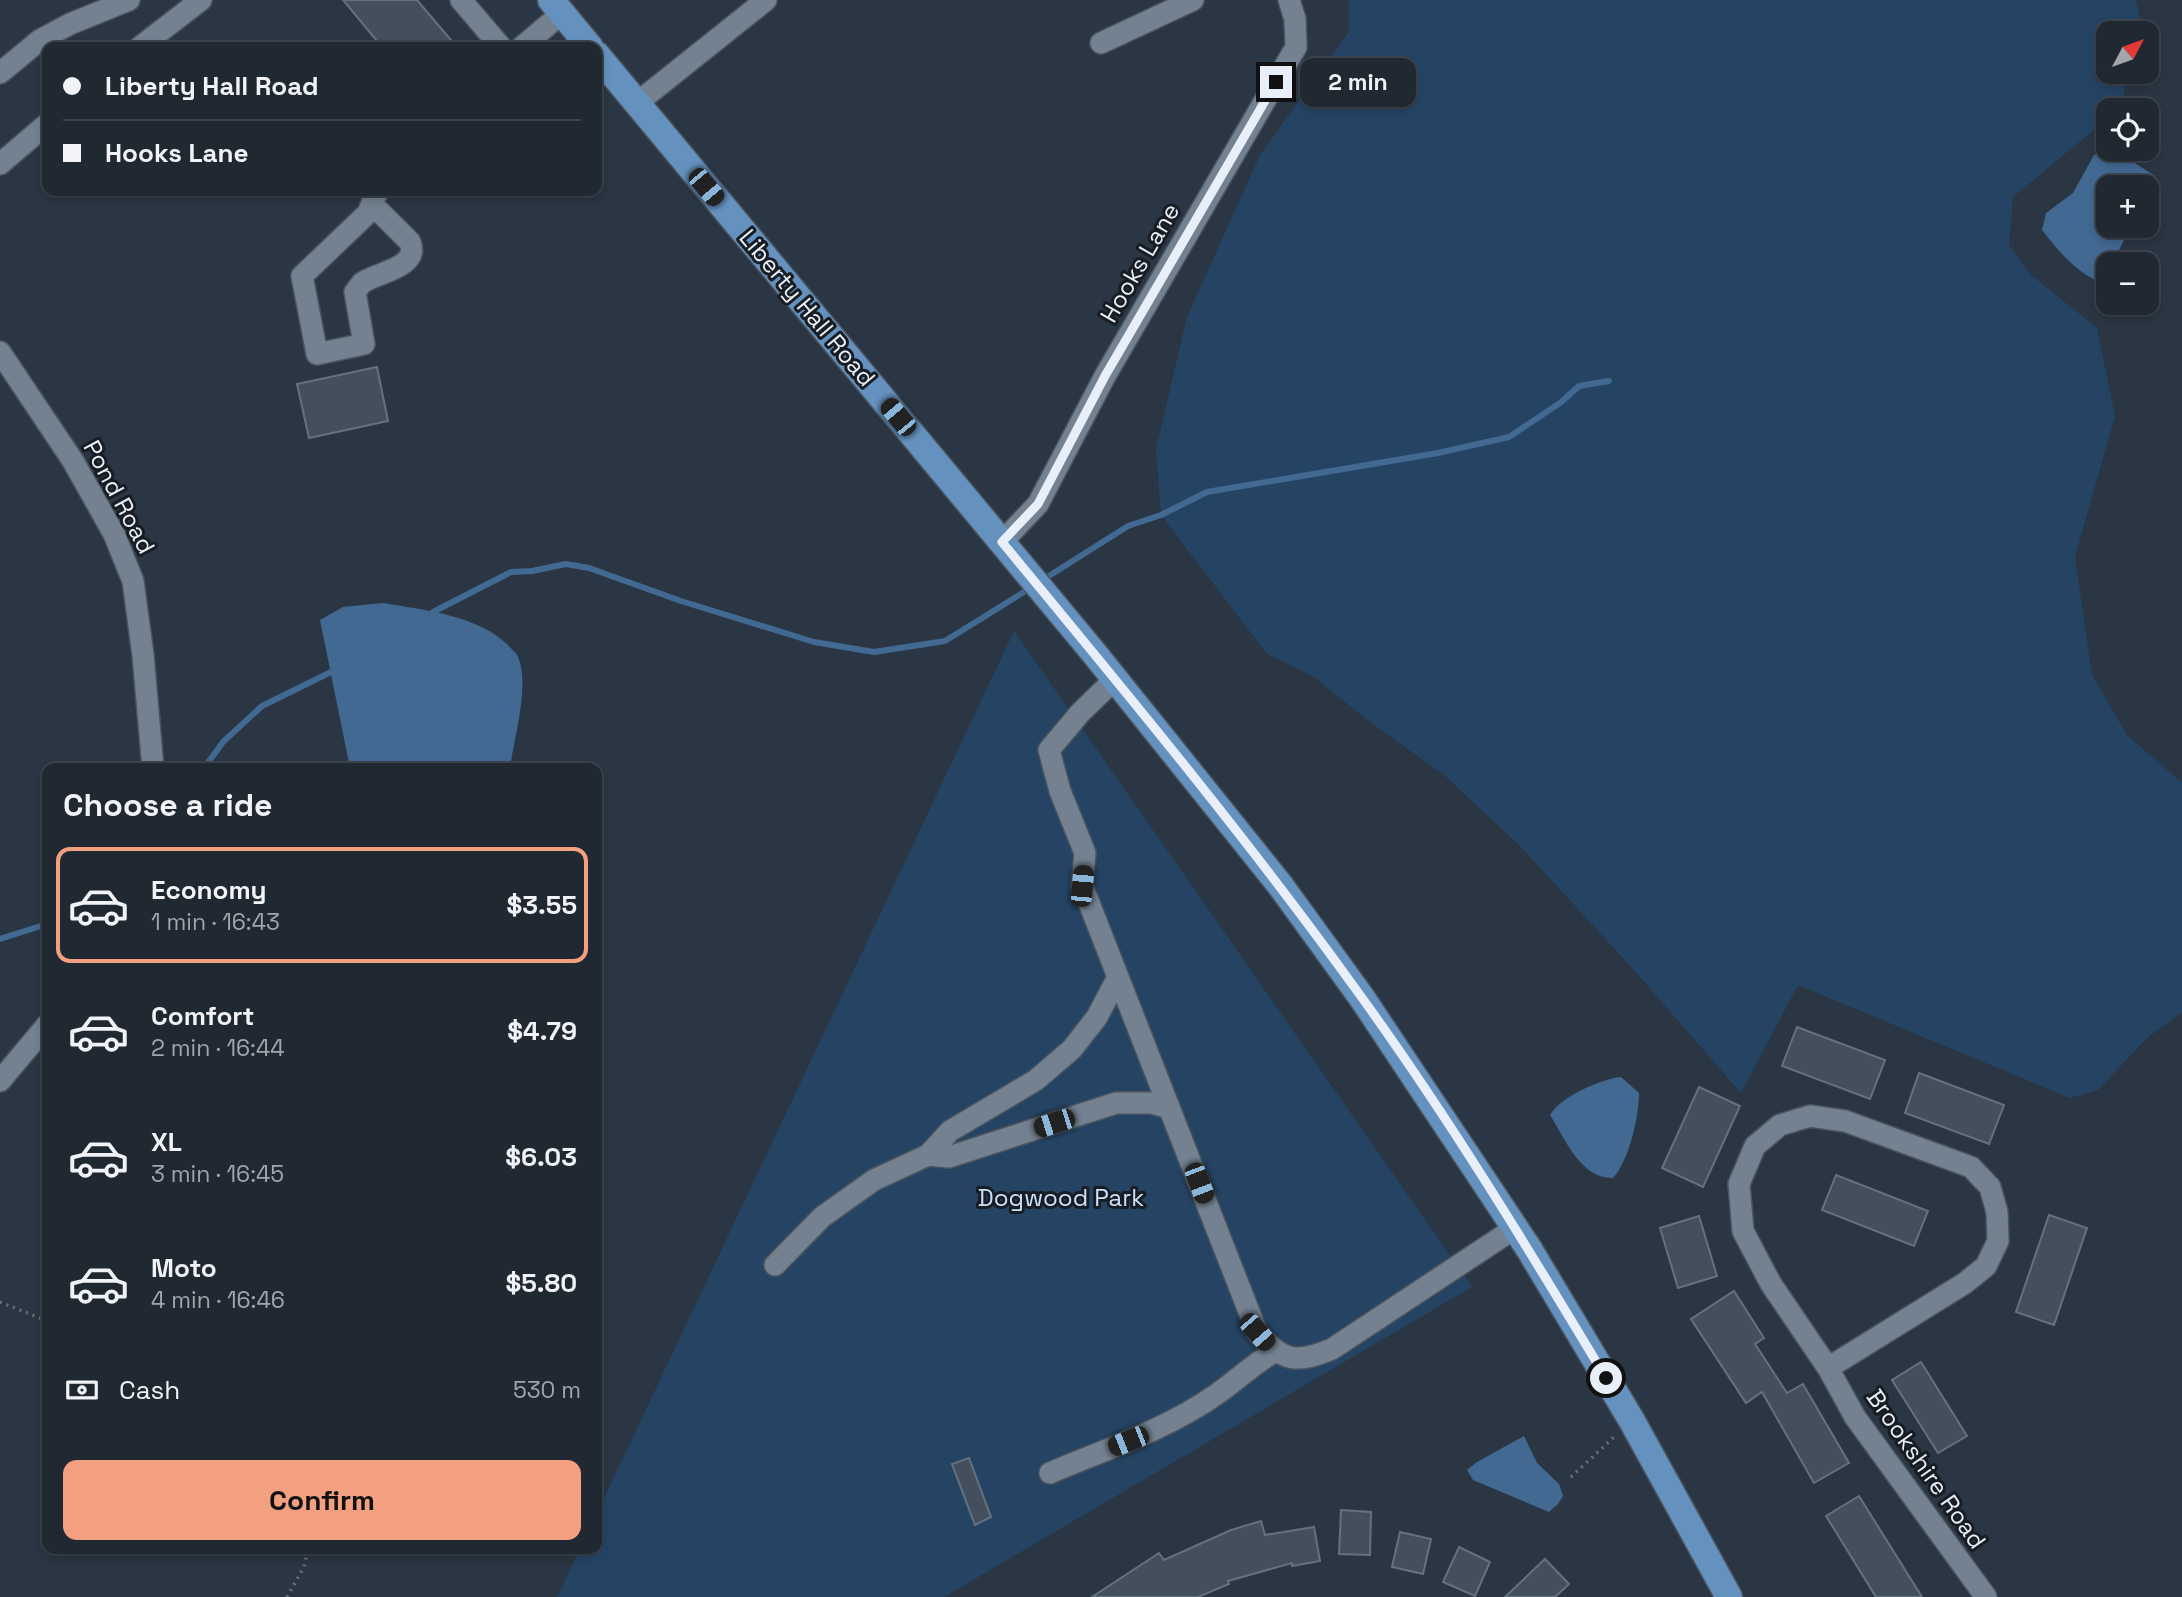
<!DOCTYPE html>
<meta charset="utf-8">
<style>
:root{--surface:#202832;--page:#2d343e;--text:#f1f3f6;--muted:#a2a6ac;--line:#3d444d;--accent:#f3a081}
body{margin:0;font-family:"Space Grotesk",sans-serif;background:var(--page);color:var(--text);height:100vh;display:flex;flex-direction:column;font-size:26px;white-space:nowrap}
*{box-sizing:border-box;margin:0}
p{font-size:23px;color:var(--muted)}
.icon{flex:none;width:38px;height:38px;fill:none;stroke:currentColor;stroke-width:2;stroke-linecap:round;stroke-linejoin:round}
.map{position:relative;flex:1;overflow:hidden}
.panel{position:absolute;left:42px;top:763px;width:560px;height:791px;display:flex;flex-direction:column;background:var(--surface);border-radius:14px;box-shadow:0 4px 10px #0003,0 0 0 2px var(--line)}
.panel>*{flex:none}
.top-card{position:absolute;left:42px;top:42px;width:560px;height:154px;border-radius:14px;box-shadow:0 4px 10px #0003,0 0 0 2px var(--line);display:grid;align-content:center;height:154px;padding:0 21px;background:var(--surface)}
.needle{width:46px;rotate:49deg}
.tools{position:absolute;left:2096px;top:21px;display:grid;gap:14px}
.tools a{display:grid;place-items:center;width:63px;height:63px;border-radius:14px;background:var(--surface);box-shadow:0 4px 10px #0003,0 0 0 2px var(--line);font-size:35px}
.end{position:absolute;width:32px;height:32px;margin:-16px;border:9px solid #e8eff8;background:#111;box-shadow:0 0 0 4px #111}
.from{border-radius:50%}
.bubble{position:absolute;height:49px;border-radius:14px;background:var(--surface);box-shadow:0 4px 10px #0003,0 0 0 2px var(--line);font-size:23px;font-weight:700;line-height:49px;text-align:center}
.car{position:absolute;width:21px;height:42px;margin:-21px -10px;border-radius:9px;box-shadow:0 0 5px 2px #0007;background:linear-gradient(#222 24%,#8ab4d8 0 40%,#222 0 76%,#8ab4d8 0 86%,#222 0)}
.top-card b{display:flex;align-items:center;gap:24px;height:66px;font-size:26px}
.top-card b+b{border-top:2px solid var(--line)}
.top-card i{width:18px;height:18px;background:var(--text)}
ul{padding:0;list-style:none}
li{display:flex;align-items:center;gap:21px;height:116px;margin:0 14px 10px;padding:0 7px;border:4px solid transparent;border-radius:14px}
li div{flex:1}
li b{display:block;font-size:26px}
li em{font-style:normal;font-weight:700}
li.active{border-color:var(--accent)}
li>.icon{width:63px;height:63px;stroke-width:1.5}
h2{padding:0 21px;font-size:32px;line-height:84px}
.pay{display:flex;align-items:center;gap:18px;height:77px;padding:0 21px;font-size:26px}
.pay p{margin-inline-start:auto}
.primary-button{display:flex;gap:14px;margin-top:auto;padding:14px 21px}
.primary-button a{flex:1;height:80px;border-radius:14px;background:var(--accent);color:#111;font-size:28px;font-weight:700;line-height:80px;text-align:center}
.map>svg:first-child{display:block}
.green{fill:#254464}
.water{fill:#426992}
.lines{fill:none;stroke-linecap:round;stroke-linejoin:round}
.stream{stroke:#426992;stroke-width:6}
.building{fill:#434f5c;stroke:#64717f;stroke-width:2}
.minor-casing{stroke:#4a545f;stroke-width:24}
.major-casing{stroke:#4a545f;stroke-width:29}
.path{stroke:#66707c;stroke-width:3.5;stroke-dasharray:2 5;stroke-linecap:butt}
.minor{stroke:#738190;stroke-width:21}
.major{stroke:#6591be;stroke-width:26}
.route{stroke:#e8eff8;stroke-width:9}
.labels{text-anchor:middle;stroke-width:6;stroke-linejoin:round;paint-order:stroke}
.street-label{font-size:24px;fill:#e8eff8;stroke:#181d23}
.park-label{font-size:24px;fill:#c9e1fa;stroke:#181d23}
</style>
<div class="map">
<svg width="2182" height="1597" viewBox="0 0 2182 1597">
<rect width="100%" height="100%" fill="#2a3643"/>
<path class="green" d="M 1349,0 L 2136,0 L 2140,20 L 2137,33 L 2109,33 L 2109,72 L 2129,72 L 2121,107 L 2117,110 L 2109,110 L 2109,117 L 2013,197 L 2009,245 L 2031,275 L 2097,328 L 2115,416 L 2075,557 L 2092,675 L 2127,735 L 2182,783 L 2182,1012 L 2147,1038 L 2098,1090 L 2070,1098 L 1798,985 L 1741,1093 L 1633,969 L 1521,847 L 1443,774 L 1374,725 L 1314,677 L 1267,654 L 1161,515 L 1156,449 L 1187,317 L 1260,155 L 1349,32 Z
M 1014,631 L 1472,1287 L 944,1597 L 557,1597 L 580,1549 L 597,1549 L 597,1513 Z"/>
<path class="water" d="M 2113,149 L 2155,176 L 2147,193 L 2147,187 L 2109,187 L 2109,226 L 2131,226 L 2112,264 L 2109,264 L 2109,272 L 2103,284 C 2076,272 2060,253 2042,230 L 2046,213 L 2073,193 L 2094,155 Z
M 383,603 C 424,610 477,615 508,645 C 511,649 517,653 518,657 C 530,685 514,738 510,768 L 350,768 L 320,620 L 343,607 Z
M 1621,1077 L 1639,1093 C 1639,1116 1629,1161 1613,1178 C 1581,1179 1565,1139 1550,1115 C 1560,1097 1601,1079 1621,1077 Z
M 1524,1436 L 1537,1463 L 1559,1484 L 1563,1496 L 1558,1504 L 1549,1512 L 1473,1480 L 1467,1470 L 1477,1462 Z"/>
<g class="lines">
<path class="stream" d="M 1041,581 L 1128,526 L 1161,515 L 1207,492 L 1438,453 L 1509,437 L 1560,403 L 1579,386 L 1609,381
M 433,612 L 511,572 L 532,571 L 566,564 L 589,568 L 681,601 L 814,642 L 874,652 L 945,641 L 1032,587
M 204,768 L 223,742 L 262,706 L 331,672
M 0,939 L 47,924"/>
</g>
<path class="building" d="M 343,0 L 417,0 L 457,47 L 382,47 Z
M 377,367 L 388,421 L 309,438 L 297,384 Z
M 1797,1027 L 1885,1060 L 1870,1099 L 1782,1066 Z
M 1919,1073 L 2004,1105 L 1989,1144 L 1905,1113 Z
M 1699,1087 L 1740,1106 L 1703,1187 L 1662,1168 Z
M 1836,1175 L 1928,1211 L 1914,1246 L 1822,1210 Z
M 2049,1215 L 2087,1228 L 2054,1325 L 2016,1312 Z
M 1699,1216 L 1717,1276 L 1678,1288 L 1660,1228 Z
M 1734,1291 L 1764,1338 L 1755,1344 L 1787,1393 L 1803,1384 L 1849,1463 L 1814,1483 L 1762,1392 L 1746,1403 L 1691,1319 Z
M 1921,1362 L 1967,1436 L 1938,1453 L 1892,1380 Z
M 969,1458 L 991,1517 L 975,1525 L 952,1464 Z
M 1859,1496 L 1922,1597 L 1876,1597 L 1826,1516 Z
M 1341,1510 L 1371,1512 L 1370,1555 L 1339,1554 Z
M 1261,1521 L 1265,1535 L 1314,1527 L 1320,1561 L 1292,1566 L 1292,1563 L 1228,1581 L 1229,1584 L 1198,1597 L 1092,1597 L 1159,1553 L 1164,1560 L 1231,1530 Z
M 1400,1532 L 1431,1539 L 1423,1574 L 1392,1567 Z
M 1459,1547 L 1490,1562 L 1475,1596 L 1443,1582 Z
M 1545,1559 L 1569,1584 L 1555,1597 L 1505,1597 Z"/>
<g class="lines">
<defs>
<path id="minor" d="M 461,0 L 501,47
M 1101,43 L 1193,0
M 140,47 L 201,0
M 522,47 L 562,13
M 0,73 L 40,40 L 70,24 L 129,0
M 637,103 L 766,0
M 0,164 L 47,124
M 372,204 L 410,242 C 420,268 377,272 362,283 C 361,284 356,291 355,292 L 364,344 L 317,354 L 302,276 L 368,213 C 371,205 374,198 378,191
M 0,352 L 73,461 L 114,534 L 133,581 L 143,655 L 153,768
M 1002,542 L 1038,504 L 1105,376 L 1296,47 L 1295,19 L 1289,0
M 1115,679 L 1080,713 L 1049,750 L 1060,791 L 1085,853 L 1082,885 L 1257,1332 C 1283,1362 1296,1364 1332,1349 L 1515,1228
M 0,1081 L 47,1025
M 928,1155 L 950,1131 L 1036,1080 L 1072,1049 L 1097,1017 L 1118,977
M 775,1265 L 822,1217 L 874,1180 L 928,1155 L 949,1157 L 1116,1103 L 1151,1103 L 1169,1108
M 1828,1368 L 1965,1283 L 1986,1266 L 1998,1241 L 1997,1212 L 1990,1187 L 1971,1167 L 1845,1121 L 1810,1116 L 1780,1125 L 1755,1146 L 1739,1184 L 1743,1231 L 1771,1284 L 1828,1368 L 1855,1417 L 1986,1597
M 1050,1473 C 1106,1449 1166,1430 1217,1394 C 1237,1380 1252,1365 1274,1352"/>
<path id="major" d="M 551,0 L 590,47
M 597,55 L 1094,653 L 1280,885 L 1362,998 L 1529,1249 L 1632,1421 L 1729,1597"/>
</defs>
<use href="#minor" class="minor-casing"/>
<use href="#major" class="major-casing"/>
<path class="path" d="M 0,1302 L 47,1321
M 1571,1477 L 1615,1436
M 287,1597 L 304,1567 L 308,1549"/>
<use href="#minor" class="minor"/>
<use href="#major" class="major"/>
</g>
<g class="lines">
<path class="route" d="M 1276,82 L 1105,376 L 1038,504 L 1002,542 C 1125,691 1248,839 1360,995 C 1449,1118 1528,1248 1606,1378"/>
</g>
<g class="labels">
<g class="street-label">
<text transform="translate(1140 263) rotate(-60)" y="8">Hooks Lane</text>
<text transform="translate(807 308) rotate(50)" y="8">Liberty Hall Road</text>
<text transform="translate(119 497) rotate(62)" y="8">Pond Road</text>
<text transform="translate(1926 1469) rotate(55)" y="8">Brookshire Road</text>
</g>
<g class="park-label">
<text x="1061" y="1206">Dogwood Park</text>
</g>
</g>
</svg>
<div class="tools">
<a><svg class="needle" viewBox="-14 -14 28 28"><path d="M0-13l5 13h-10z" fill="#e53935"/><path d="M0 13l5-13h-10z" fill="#a2a6ac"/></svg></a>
<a><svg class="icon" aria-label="locate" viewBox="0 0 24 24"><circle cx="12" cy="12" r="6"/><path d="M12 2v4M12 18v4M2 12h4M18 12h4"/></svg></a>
<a>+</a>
<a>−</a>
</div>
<i class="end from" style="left:1606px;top:1378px"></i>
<i class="end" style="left:1276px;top:82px"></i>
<div class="bubble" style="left:1300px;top:58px;width:116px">2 min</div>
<i class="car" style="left:706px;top:187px;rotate:140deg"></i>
<i class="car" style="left:898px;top:417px;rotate:320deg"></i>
<i class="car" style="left:1082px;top:886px;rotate:5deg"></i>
<i class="car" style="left:1054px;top:1123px;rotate:252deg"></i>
<i class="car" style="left:1199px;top:1183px;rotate:159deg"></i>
<i class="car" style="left:1257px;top:1332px;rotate:139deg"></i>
<i class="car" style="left:1128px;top:1441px;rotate:248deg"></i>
<div class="top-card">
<b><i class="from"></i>Liberty Hall Road</b>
<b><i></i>Hooks Lane</b>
</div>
<section class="panel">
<h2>Choose a ride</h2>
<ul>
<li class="active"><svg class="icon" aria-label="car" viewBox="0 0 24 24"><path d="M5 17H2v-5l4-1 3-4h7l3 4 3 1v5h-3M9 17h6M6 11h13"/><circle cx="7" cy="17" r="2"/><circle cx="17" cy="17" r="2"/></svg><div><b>Economy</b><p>1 min · 16:43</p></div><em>$3.55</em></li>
<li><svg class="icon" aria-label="car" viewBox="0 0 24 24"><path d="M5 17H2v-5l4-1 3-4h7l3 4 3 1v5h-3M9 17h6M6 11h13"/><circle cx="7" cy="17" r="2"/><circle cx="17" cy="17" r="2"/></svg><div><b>Comfort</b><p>2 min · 16:44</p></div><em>$4.79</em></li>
<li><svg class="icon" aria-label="car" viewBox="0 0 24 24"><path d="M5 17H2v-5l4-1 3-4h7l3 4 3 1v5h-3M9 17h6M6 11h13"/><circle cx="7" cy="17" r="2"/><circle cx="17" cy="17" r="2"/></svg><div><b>XL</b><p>3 min · 16:45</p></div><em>$6.03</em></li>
<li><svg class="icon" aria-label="car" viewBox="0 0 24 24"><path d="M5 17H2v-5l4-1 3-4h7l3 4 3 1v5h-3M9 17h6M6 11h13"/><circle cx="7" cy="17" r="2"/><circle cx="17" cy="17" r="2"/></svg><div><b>Moto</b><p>4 min · 16:46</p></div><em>$5.80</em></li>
</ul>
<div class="pay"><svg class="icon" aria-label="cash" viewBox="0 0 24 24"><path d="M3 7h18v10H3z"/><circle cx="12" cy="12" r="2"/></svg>Cash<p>530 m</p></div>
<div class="primary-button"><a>Confirm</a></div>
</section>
</div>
